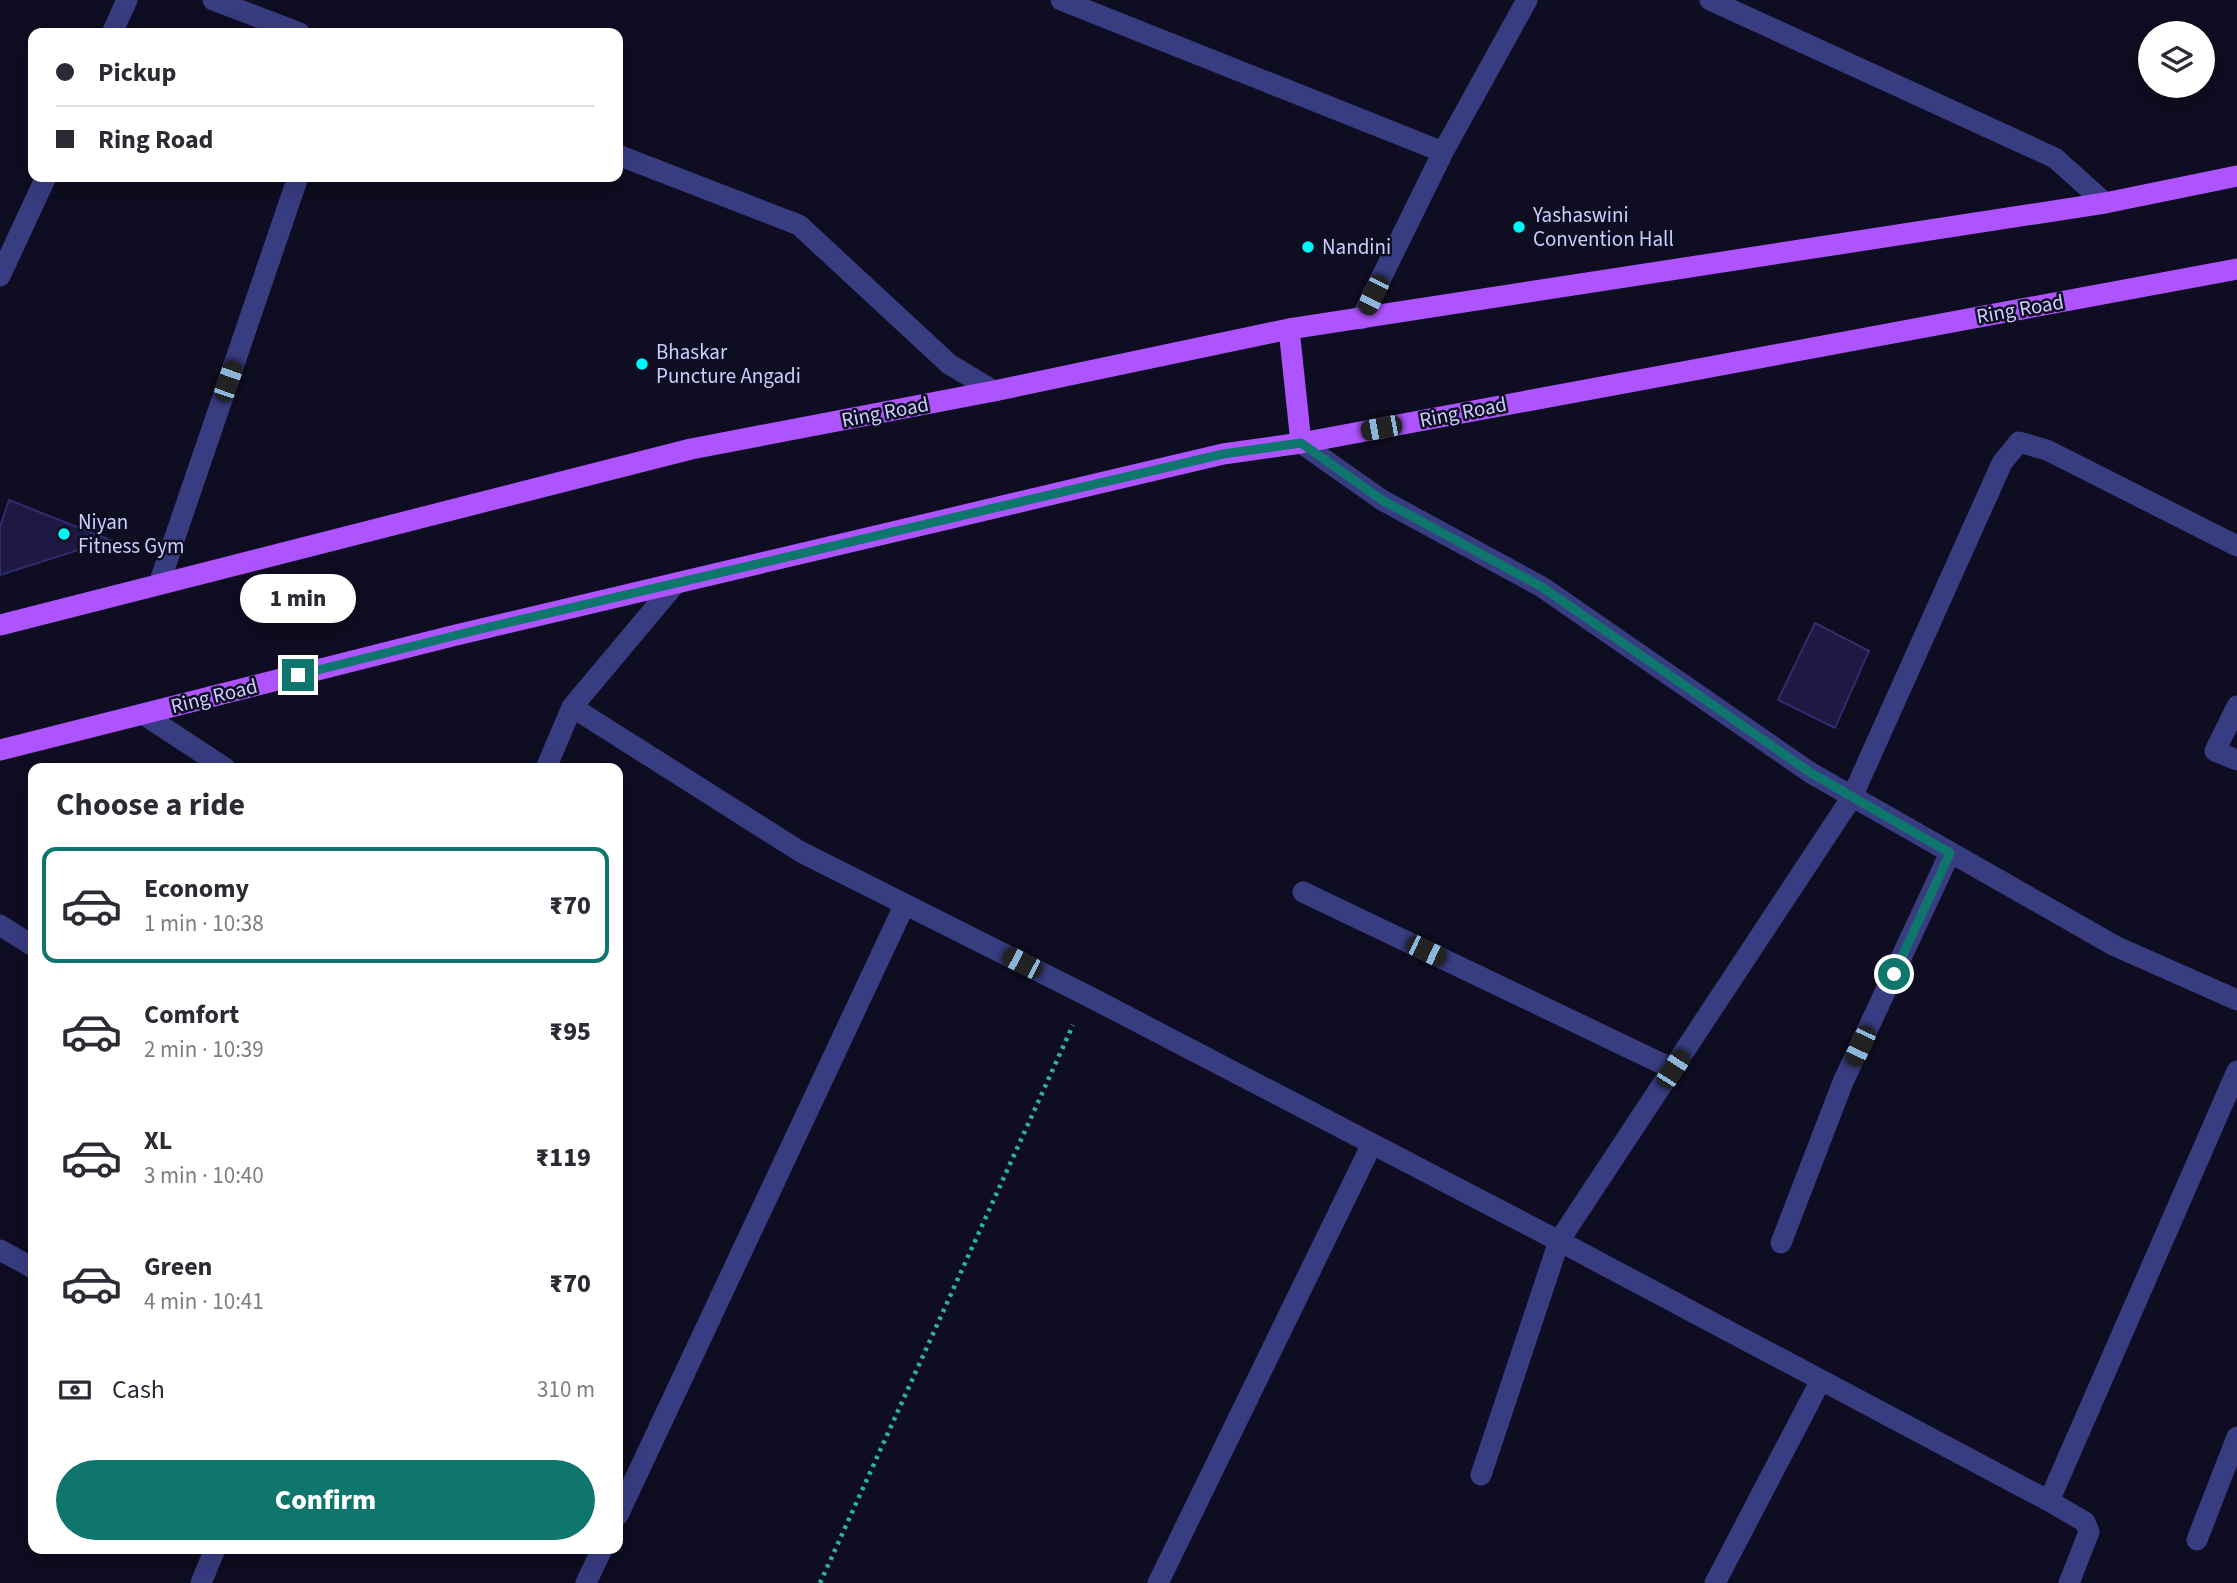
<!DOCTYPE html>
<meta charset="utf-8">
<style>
:root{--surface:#fff;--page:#f2f2f3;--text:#2b2b33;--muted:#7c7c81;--line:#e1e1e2;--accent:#0f766e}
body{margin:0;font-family:"Source Sans 3",sans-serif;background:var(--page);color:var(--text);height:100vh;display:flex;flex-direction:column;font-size:26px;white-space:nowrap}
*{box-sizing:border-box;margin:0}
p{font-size:23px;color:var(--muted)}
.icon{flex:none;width:38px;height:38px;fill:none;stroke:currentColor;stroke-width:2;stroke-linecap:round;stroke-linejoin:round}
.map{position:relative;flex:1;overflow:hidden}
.sheet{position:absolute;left:28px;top:763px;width:595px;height:791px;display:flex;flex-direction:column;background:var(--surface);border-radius:14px;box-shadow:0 7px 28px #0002}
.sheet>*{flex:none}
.guide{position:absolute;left:28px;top:28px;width:595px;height:154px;border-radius:14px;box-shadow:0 7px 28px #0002;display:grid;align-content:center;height:154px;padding:0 28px;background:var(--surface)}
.controls{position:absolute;left:2138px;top:21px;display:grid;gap:14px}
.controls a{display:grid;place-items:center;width:77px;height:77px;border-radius:50%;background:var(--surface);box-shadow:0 7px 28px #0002;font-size:35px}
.end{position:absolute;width:32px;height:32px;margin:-16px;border:9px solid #0f766e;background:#fff;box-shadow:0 0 0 4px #fff}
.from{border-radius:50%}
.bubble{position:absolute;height:49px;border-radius:24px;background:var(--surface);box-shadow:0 7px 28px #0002;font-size:23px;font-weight:800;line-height:49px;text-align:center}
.car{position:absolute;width:21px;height:42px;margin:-21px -10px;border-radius:9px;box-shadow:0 0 5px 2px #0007;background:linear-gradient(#222 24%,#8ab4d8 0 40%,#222 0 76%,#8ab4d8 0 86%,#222 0)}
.guide b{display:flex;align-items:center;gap:24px;height:66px;font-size:26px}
.guide b+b{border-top:2px solid var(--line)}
.guide i{width:18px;height:18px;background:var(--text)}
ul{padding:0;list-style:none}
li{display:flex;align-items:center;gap:21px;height:116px;margin:0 14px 10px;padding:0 14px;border:4px solid transparent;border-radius:14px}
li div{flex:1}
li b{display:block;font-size:26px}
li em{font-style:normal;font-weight:800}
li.active{border-color:var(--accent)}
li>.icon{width:63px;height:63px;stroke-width:1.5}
h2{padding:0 28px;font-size:32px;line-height:84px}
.pay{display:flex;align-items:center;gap:18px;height:77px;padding:0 28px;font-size:26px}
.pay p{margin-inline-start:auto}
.cta{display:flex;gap:14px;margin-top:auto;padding:14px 28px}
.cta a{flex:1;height:80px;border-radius:42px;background:var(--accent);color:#fff;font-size:28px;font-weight:800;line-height:80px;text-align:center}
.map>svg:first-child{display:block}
.building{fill:#1d1942;stroke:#322b6e;stroke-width:2}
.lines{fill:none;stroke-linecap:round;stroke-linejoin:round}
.path{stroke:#2db29e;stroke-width:4.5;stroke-dasharray:3.5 5;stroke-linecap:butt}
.minor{stroke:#383c80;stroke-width:21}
.major{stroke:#ae54ff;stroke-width:21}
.route{stroke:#0f766e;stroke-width:9}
.poi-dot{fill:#00f7f8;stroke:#0e0d21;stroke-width:2.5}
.labels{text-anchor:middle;stroke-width:5;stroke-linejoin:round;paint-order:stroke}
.poi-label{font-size:21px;fill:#cecdff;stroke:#0e0d21;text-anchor:start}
.street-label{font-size:21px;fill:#cecdff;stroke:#0e0d21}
</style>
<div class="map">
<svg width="2237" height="1583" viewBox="0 0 2237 1583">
<rect width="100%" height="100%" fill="#0e0d21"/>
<path class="building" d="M 9,500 L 110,540 L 0,575 L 0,527 Z
M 1815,623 L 1869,651 L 1835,728 L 1778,700 Z"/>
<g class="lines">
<path class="path" d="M 820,1583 L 1073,1025"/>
<path class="minor" d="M 213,0 L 300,33
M 1061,0 L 1443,152
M 1710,0 L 2055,158 L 2105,203
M 112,33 L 127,0
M 618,155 L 799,225 L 949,364 L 994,391
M 0,276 L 46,177
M 1361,319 L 1443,152 L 1527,0
M 1301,443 L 1382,500 L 1542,587 L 1811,773 L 2115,946 L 2237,1000
M 159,584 L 298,177
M 2237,706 L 2215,751 L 2237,760
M 572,707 L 801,852 L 1086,995 L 1559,1241 L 1852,797 L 2002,463 L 2019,442 L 2047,450 L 2237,546
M 143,714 L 225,768
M 546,768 L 572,707 L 676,583
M 1303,892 L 1673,1069
M 0,925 L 33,946
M 1781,1243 L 1843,1082 L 1950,853
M 0,1250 L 33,1268
M 1481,1475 L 1559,1241 L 2049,1501 L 2237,1071
M 2049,1501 L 2085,1522 L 2089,1532 L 2069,1583
M 618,1515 L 905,904
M 2197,1540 L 2237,1437
M 201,1583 L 215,1549
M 586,1583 L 602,1549
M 1158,1583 L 1372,1144
M 1715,1583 L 1821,1380"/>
<path class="major" d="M 1289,329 L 1301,443
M 0,625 L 691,449 L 994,391 L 1289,329 L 2105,203 L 2237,176
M 0,750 L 452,636 L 1223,454 L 1301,443 L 2237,269"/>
</g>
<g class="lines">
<path class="route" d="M 298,675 L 477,630 L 1223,454 L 1301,443 L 1382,500 L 1542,587 L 1811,773 L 1950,853 L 1894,974"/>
</g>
<g class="poi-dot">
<circle cx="1519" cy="227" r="7"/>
<circle cx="1308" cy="247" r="7"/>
<circle cx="642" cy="364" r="7"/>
<circle cx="64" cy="534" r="7"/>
</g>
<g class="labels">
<g class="poi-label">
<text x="1533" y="222">Yashaswini<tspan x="1533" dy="24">Convention Hall</tspan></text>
<text x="1322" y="254">Nandini</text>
<text x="656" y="359">Bhaskar<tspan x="656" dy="24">Puncture Angadi</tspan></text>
<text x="78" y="529">Niyan<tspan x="78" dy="24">Fitness Gym</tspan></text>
</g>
<g class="street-label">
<text transform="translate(2020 309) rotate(-10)" y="7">Ring Road</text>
<text transform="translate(885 412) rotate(-11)" y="7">Ring Road</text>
<text transform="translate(1463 412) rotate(-11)" y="7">Ring Road</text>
<text transform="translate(214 696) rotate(-14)" y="7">Ring Road</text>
</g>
</g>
</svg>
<div class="controls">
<a><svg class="icon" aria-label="layers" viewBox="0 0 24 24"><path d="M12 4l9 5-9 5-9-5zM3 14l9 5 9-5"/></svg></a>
</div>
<i class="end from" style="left:1894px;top:974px"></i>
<i class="end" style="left:298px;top:675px"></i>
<div class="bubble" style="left:240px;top:574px;width:116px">1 min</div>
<i class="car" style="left:1373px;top:295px;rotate:206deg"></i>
<i class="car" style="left:228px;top:381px;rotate:19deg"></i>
<i class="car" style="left:1381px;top:428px;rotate:259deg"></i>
<i class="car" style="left:1426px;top:951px;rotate:116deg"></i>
<i class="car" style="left:1022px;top:963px;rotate:297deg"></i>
<i class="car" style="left:1860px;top:1046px;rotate:205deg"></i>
<i class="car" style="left:1673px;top:1069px;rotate:33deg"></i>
<div class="guide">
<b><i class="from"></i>Pickup</b>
<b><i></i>Ring Road</b>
</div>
<section class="sheet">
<h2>Choose a ride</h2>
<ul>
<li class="active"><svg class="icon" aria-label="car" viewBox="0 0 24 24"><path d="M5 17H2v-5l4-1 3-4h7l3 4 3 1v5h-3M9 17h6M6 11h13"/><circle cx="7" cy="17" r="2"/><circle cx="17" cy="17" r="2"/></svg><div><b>Economy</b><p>1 min · 10:38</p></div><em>₹70</em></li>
<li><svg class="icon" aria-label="car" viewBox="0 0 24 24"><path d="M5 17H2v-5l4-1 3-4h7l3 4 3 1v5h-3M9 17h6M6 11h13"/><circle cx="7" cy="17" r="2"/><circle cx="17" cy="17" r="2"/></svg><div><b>Comfort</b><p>2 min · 10:39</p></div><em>₹95</em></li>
<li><svg class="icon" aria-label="car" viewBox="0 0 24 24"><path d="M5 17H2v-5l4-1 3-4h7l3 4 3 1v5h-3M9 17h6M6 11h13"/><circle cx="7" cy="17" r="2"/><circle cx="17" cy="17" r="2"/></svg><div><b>XL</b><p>3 min · 10:40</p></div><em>₹119</em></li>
<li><svg class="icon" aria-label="car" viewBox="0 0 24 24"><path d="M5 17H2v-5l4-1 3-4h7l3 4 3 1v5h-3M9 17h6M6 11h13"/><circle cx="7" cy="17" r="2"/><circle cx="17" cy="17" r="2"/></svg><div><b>Green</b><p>4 min · 10:41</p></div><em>₹70</em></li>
</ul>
<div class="pay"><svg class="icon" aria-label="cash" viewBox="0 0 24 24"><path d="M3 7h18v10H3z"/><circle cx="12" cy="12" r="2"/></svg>Cash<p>310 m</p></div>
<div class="cta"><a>Confirm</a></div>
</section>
</div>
